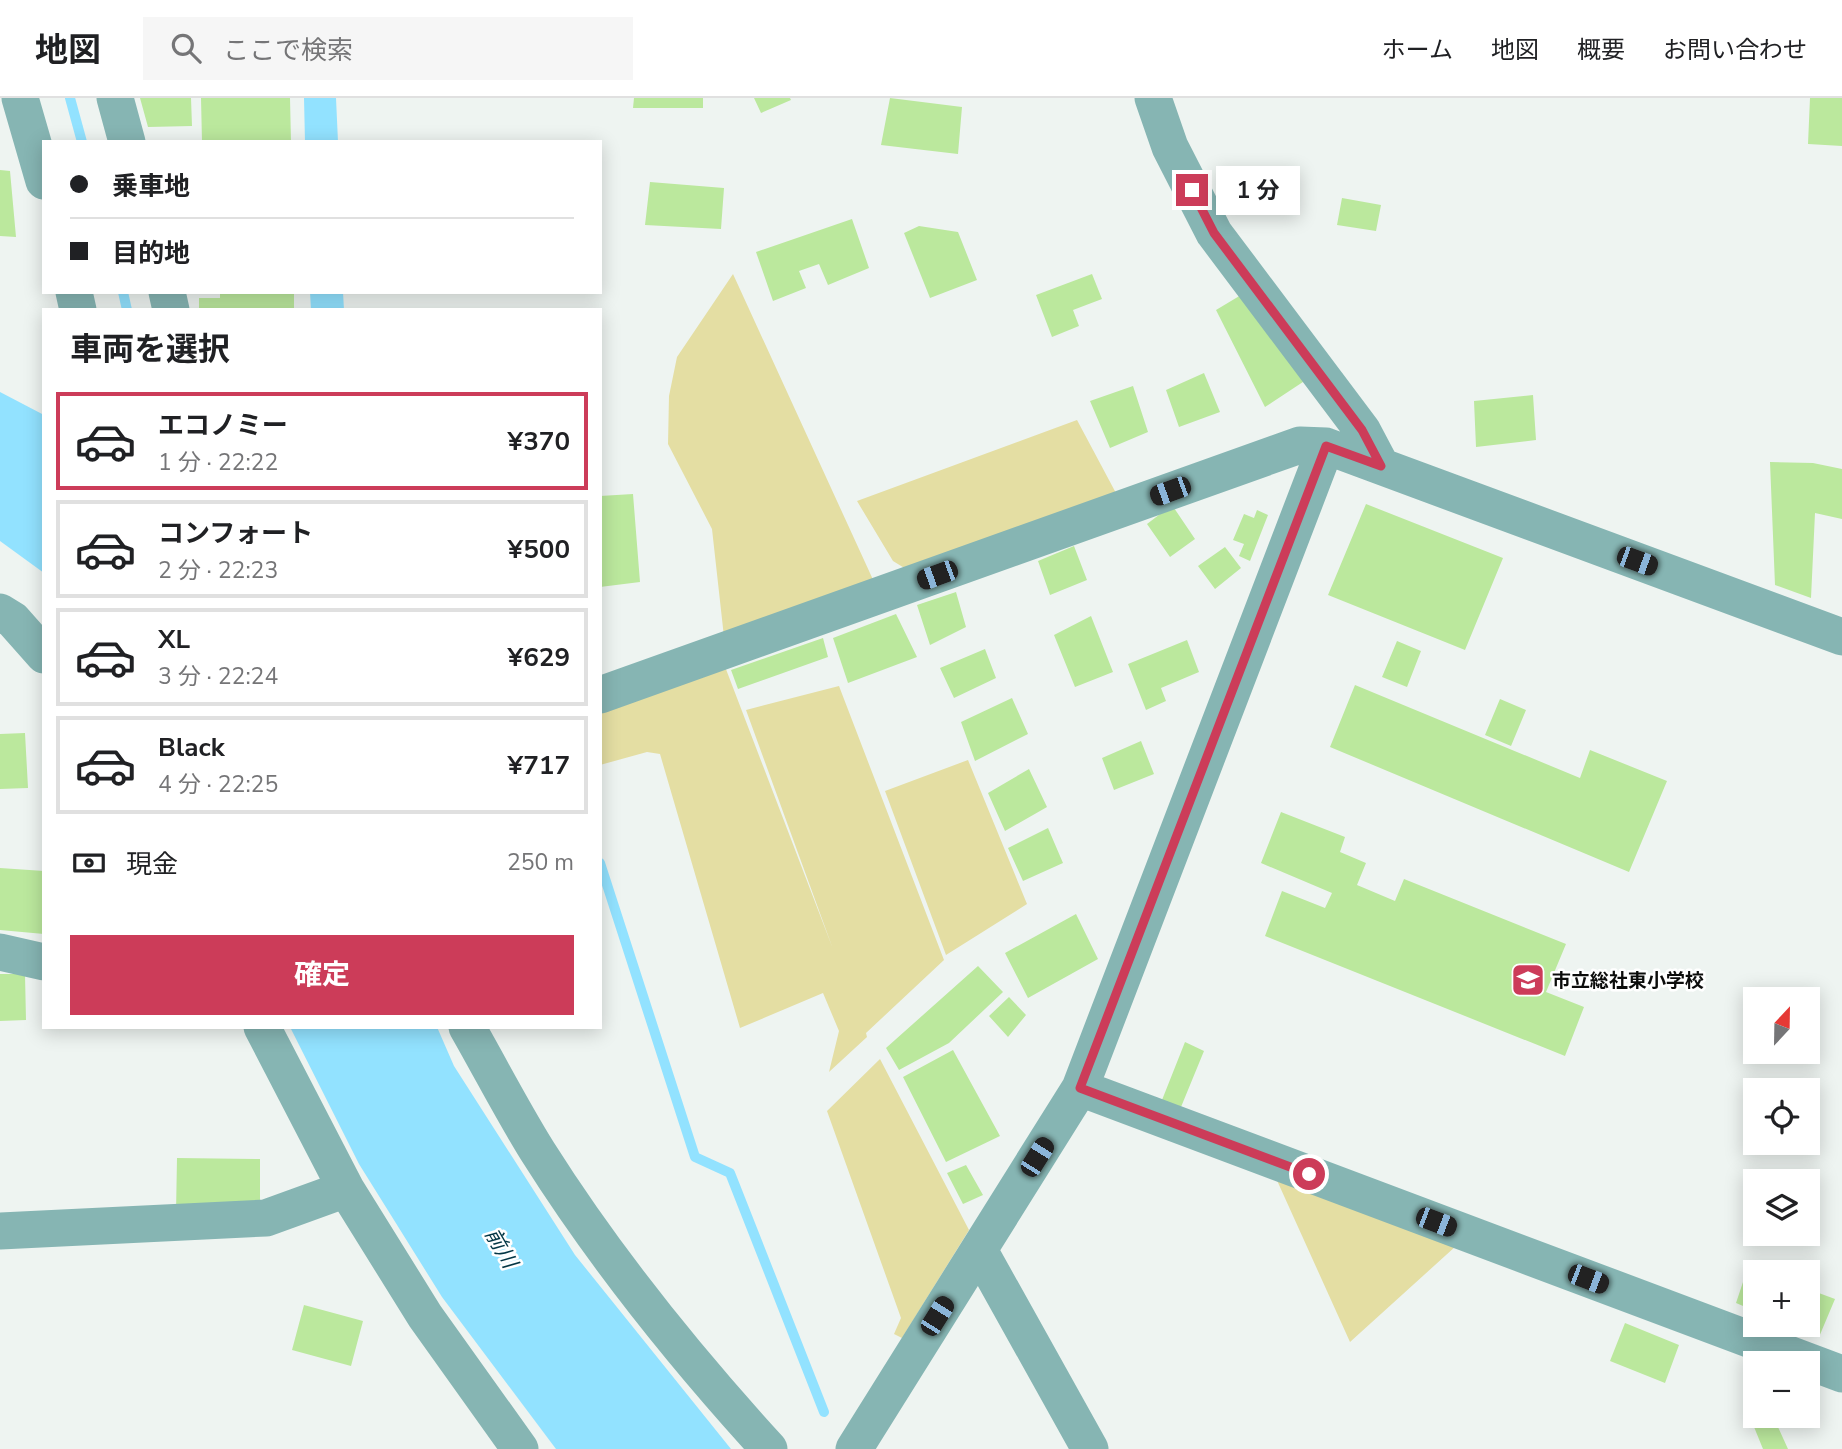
<!DOCTYPE html>
<html lang="ja">
<meta charset="utf-8">
<style>
:root{--surface:#fff;--page:#f6f6f6;--text:#202124;--muted:#757577;--line:#e0e0e0;--accent:#cc3c59}
body{margin:0;font-family:"Nunito Sans","Noto Sans JP",sans-serif;background:var(--page);color:var(--text);height:100vh;display:flex;flex-direction:column;font-size:26px;white-space:nowrap}
*{box-sizing:border-box;margin:0}
p{font-size:23px;color:var(--muted)}
.icon{flex:none;width:38px;height:38px;fill:none;stroke:currentColor;stroke-width:2;stroke-linecap:round;stroke-linejoin:round}
.map{position:relative;flex:1;overflow:hidden}
.details{position:absolute;left:42px;top:210px;width:560px;height:721px;display:flex;flex-direction:column;background:var(--surface);border-radius:0px;box-shadow:0 4px 18px #0003}
.details>*{flex:none}
.hud{position:absolute;left:42px;top:42px;width:560px;height:154px;border-radius:0px;box-shadow:0 4px 18px #0003;display:grid;align-content:center;height:154px;padding:0 28px;background:var(--surface)}
.needle{width:46px;rotate:22deg}
.controls{position:absolute;left:1743px;top:889px;display:grid;gap:14px}
.controls a{display:grid;place-items:center;width:77px;height:77px;border-radius:0px;background:var(--surface);box-shadow:0 4px 18px #0003;font-size:35px}
.end{position:absolute;width:32px;height:32px;margin:-16px;border:9px solid #cc3c59;background:#fff;box-shadow:0 0 0 4px #fff}
.from{border-radius:50%}
.bubble{position:absolute;height:49px;border-radius:0px;background:var(--surface);box-shadow:0 4px 18px #0003;font-size:23px;font-weight:700;line-height:49px;text-align:center}
.car{position:absolute;width:21px;height:42px;margin:-21px -10px;border-radius:9px;box-shadow:0 0 5px 2px #0007;background:linear-gradient(#222 24%,#8ab4d8 0 40%,#222 0 76%,#8ab4d8 0 86%,#222 0)}
.hud b{display:flex;align-items:center;gap:24px;height:66px;font-size:26px}
.hud b+b{border-top:2px solid var(--line)}
.hud i{width:18px;height:18px;background:var(--text)}
ul{padding:0;list-style:none}
li{display:flex;align-items:center;gap:21px;height:98px;margin:0 14px 10px;padding:0 14px;border:4px solid var(--line);border-radius:0px}
li div{flex:1}
li b{display:block;font-size:26px}
li em{font-style:normal;font-weight:700}
li.on{border-color:var(--accent)}
li>.icon{width:63px;height:63px;stroke-width:1.5}
h2{padding:0 28px;font-size:32px;line-height:84px}
.pay{display:flex;align-items:center;gap:18px;height:77px;padding:0 28px;font-size:26px}
.pay p{margin-inline-start:auto}
.button{display:flex;gap:14px;margin-top:auto;padding:14px 28px}
.button a{flex:1;height:80px;border-radius:0px;background:var(--accent);color:#fff;font-size:28px;font-weight:700;line-height:80px;text-align:center}
header{display:flex;align-items:center;gap:42px;box-sizing:border-box;height:98px;padding:0 35px;background:var(--surface);border-bottom:2px solid var(--line)}
header strong{font-size:33px}
nav{display:flex;gap:38px;margin-inline-start:auto;font-size:24px}
.search{width:490px;height:63px;background:var(--page);display:flex;align-items:center;gap:18px;box-sizing:border-box;padding:0 24px;border-radius:0px;color:var(--muted);font-size:26px}
.map>svg:first-child{display:block}
.green{fill:#e4dea3}
.water{fill:#92e2ff}
.lines{fill:none;stroke-linecap:round;stroke-linejoin:round}
.stream{stroke:#92e2ff;stroke-width:10}
.building{fill:#bbe89d}
.minor{stroke:#86b5b3;stroke-width:37}
.route{stroke:#cc3c59;stroke-width:9}
.labels{text-anchor:middle;stroke-width:5;stroke-linejoin:round;paint-order:stroke}
.poi-label{font-size:19px;font-weight:bold;fill:#0b0c0b;stroke:#fff;text-anchor:start}
.water-label{font-size:21px;font-style:italic;fill:#033645;stroke:#fff}
</style>
<header>
<strong>地図</strong>
<div class="search"><svg class="icon" aria-label="search" viewBox="0 0 24 24"><circle cx="10" cy="10" r="6"/><path d="M15 15l6 6"/></svg>ここで検索</div>
<nav><a>ホーム</a><a>地図</a><a>概要</a><a>お問い合わせ</a></nav>
</header>
<div class="map">
<svg width="1842" height="1351" viewBox="0 0 1842 1351">
<rect width="100%" height="100%" fill="#eef4f1"/>
<path class="green" d="M 733,176 L 875,486 L 724,539 L 712,431 L 668,346 L 669,298 L 677,259 Z
M 1077,322 L 1117,397 L 906,471 L 893,463 L 857,403 Z
M 724,566 L 833,851 L 746,612 L 839,588 L 944,862 L 866,935 L 867,939 L 829,974 L 839,933 L 823,895 L 740,930 L 660,656 L 647,654 L 600,667 L 600,613 Z
M 968,662 L 1027,806 L 946,857 L 885,693 Z
M 880,961 L 969,1132 L 902,1240 L 894,1236 L 901,1220 L 827,1013 Z
M 1275,1078 L 1456,1148 L 1350,1244 Z"/>
<path class="water" d="M 304,0 L 336,0 L 338,44 L 305,44 Z
M 310,194 L 343,194 L 344,212 L 311,212 Z
M 0,294 L 44,317 L 44,475 L 0,443 Z
M 290,929 L 437,929 L 454,968 L 575,1157 L 731,1351 L 556,1351 L 442,1199 L 359,1066 Z"/>
<g class="lines">
<path class="stream" d="M 70,0 L 82,44
M 123,194 L 127,212
M 600,765 L 695,1059 L 730,1075 L 824,1314"/>
</g>
<path class="building" d="M 140,0 L 191,0 L 192,28 L 148,29 Z
M 201,0 L 290,0 L 291,44 L 202,44 Z
M 634,0 L 703,0 L 703,10 L 633,10 Z
M 754,0 L 790,0 L 791,2 L 761,15 Z
M 890,0 L 962,9 L 958,56 L 881,47 Z
M 1810,0 L 1842,0 L 1842,48 L 1808,46 Z
M 0,72 L 10,73 L 16,139 L 0,138 Z
M 650,84 L 724,90 L 721,131 L 645,127 Z
M 1342,100 L 1381,107 L 1376,133 L 1337,127 Z
M 852,121 L 869,170 L 828,187 L 819,166 L 799,173 L 806,190 L 773,203 L 756,154 Z
M 919,128 L 958,134 L 977,182 L 930,200 L 904,135 Z
M 1092,176 L 1102,201 L 1073,212 L 1079,228 L 1052,239 L 1036,197 Z
M 220,194 L 294,194 L 294,212 L 199,212 L 199,200 L 220,200 Z
M 1246,194 L 1309,280 L 1265,309 L 1216,212 Z
M 1204,275 L 1220,314 L 1179,329 L 1166,292 Z
M 1133,288 L 1148,334 L 1110,350 L 1090,303 Z
M 1533,297 L 1536,342 L 1476,349 L 1474,303 Z
M 1770,364 L 1813,365 L 1842,371 L 1842,421 L 1815,415 L 1811,500 L 1775,487 Z
M 633,396 L 640,484 L 600,489 L 600,398 Z
M 1366,406 L 1503,460 L 1465,552 L 1328,497 Z
M 1172,407 L 1195,441 L 1170,459 L 1147,426 Z
M 1257,412 L 1268,417 L 1250,463 L 1239,458 L 1244,446 L 1233,442 L 1244,416 L 1254,420 Z
M 1074,448 L 1087,482 L 1050,497 L 1038,463 Z
M 1225,449 L 1241,470 L 1215,491 L 1198,468 Z
M 956,494 L 966,529 L 930,547 L 917,507 Z
M 896,516 L 917,559 L 848,585 L 833,540 Z
M 1091,518 L 1113,574 L 1075,589 L 1054,537 Z
M 823,540 L 828,559 L 738,591 L 731,572 Z
M 1187,542 L 1199,574 L 1161,590 L 1166,603 L 1146,612 L 1128,566 Z
M 1397,543 L 1421,553 L 1407,589 L 1382,579 Z
M 985,551 L 996,580 L 954,600 L 940,570 Z
M 1355,587 L 1580,680 L 1590,652 L 1667,683 L 1629,774 L 1330,649 Z
M 1012,600 L 1028,636 L 975,663 L 961,624 Z
M 1500,601 L 1526,612 L 1511,648 L 1485,637 Z
M 25,635 L 28,690 L 0,691 L 0,636 Z
M 1141,643 L 1154,676 L 1114,692 L 1102,660 Z
M 1029,671 L 1047,709 L 1005,733 L 988,695 Z
M 1281,714 L 1345,739 L 1340,754 L 1366,765 L 1357,787 L 1395,803 L 1404,781 L 1566,846 L 1546,894 L 1584,909 L 1565,958 L 1265,838 L 1282,793 L 1325,810 L 1332,795 L 1261,765 Z
M 1048,730 L 1063,765 L 1023,783 L 1008,750 Z
M 0,770 L 44,773 L 44,836 L 0,832 Z
M 1076,816 L 1098,861 L 1028,900 L 1005,855 Z
M 978,868 L 1003,894 L 949,945 L 899,972 L 886,950 Z
M 0,876 L 25,876 L 26,922 L 0,923 Z
M 1009,899 L 1026,917 L 1008,939 L 989,918 Z
M 1185,944 L 1204,953 L 1181,1009 L 1162,1002 Z
M 953,952 L 1000,1038 L 946,1064 L 903,979 Z
M 177,1060 L 260,1061 L 260,1112 L 176,1115 Z
M 966,1067 L 983,1097 L 963,1106 L 947,1075 Z
M 1748,1169 L 1760,1174 L 1755,1174 L 1755,1213 L 1736,1205 Z
M 1808,1191 L 1835,1201 L 1819,1239 L 1789,1227 L 1808,1227 Z
M 304,1207 L 363,1223 L 351,1268 L 292,1252 Z
M 1625,1225 L 1679,1247 L 1665,1285 L 1610,1263 Z
M 1765,1318 L 1773,1318 L 1788,1351 L 1763,1351 L 1752,1324 Z"/>
<g class="lines">
<path class="minor" d="M 20,0 L 44,83
M 115,0 L 127,44
M 1153,0 L 1170,49 L 1214,135 L 1362,332 L 1381,368
M 74,194 L 78,212
M 167,194 L 171,212
M 0,514 L 13,522 L 44,557
M 600,597 L 1300,347 L 1326,348 L 1842,539
M 0,854 L 44,864
M 262,929 L 346,1091 L 425,1218 L 520,1351
M 467,929 C 491,971 513,1014 538,1054 C 605,1160 684,1258 769,1351
M 1080,990 L 1842,1276
M 0,1133 L 266,1120 L 346,1091
M 979,1152 L 1090,1351
M 854,1351 L 1080,990 L 1326,348"/>
</g>
<g class="lines">
<path class="route" d="M 1192,92 L 1214,135 L 1362,332 L 1381,368 L 1326,348 L 1080,990 L 1309,1076"/>
</g>
<defs>
<symbol id="school-square" viewBox="-11 -11 22 22"><rect x="-9" y="-9" width="18" height="18" rx="4" fill="#cc3c59" stroke="#fff"/><path d="M0-5L7-2L0 1L-7-2ZM-4 1L0 2.5L4 1V4Q0 6-4 4Z" fill="#fff"/></symbol>
</defs>
<g fill-rule="evenodd">
<use href="#school-square" x="1509" y="863" width="38" height="38"/>
</g>
<g class="labels">
<g class="poi-label">
<text x="1552" y="889">市立総社東小学校</text>
</g>
<g class="water-label">
<text transform="translate(501 1150) rotate(60)" y="7">前川</text>
</g>
</g>
</svg>
<div class="controls">
<a><svg class="needle" viewBox="-14 -14 28 28"><path d="M0-13l5 13h-10z" fill="#e53935"/><path d="M0 13l5-13h-10z" fill="#757577"/></svg></a>
<a><svg class="icon" aria-label="locate" viewBox="0 0 24 24"><circle cx="12" cy="12" r="6"/><path d="M12 2v4M12 18v4M2 12h4M18 12h4"/></svg></a>
<a><svg class="icon" aria-label="layers" viewBox="0 0 24 24"><path d="M12 4l9 5-9 5-9-5zM3 14l9 5 9-5"/></svg></a>
<a>+</a>
<a>−</a>
</div>
<i class="end from" style="left:1309px;top:1076px"></i>
<i class="end" style="left:1192px;top:92px"></i>
<div class="bubble" style="left:1216px;top:68px;width:84px">1 分</div>
<i class="car" style="left:1170px;top:393px;rotate:250deg"></i>
<i class="car" style="left:1637px;top:463px;rotate:110deg"></i>
<i class="car" style="left:937px;top:477px;rotate:250deg"></i>
<i class="car" style="left:1037px;top:1059px;rotate:32deg"></i>
<i class="car" style="left:1436px;top:1124px;rotate:111deg"></i>
<i class="car" style="left:1588px;top:1181px;rotate:111deg"></i>
<i class="car" style="left:937px;top:1218px;rotate:32deg"></i>
<div class="hud">
<b><i class="from"></i>乗車地</b>
<b><i></i>目的地</b>
</div>
<section class="details">
<h2>車両を選択</h2>
<ul>
<li class="on"><svg class="icon" aria-label="car" viewBox="0 0 24 24"><path d="M5 17H2v-5l4-1 3-4h7l3 4 3 1v5h-3M9 17h6M6 11h13"/><circle cx="7" cy="17" r="2"/><circle cx="17" cy="17" r="2"/></svg><div><b>エコノミー</b><p>1 分 · 22:22</p></div><em>¥370</em></li>
<li><svg class="icon" aria-label="car" viewBox="0 0 24 24"><path d="M5 17H2v-5l4-1 3-4h7l3 4 3 1v5h-3M9 17h6M6 11h13"/><circle cx="7" cy="17" r="2"/><circle cx="17" cy="17" r="2"/></svg><div><b>コンフォート</b><p>2 分 · 22:23</p></div><em>¥500</em></li>
<li><svg class="icon" aria-label="car" viewBox="0 0 24 24"><path d="M5 17H2v-5l4-1 3-4h7l3 4 3 1v5h-3M9 17h6M6 11h13"/><circle cx="7" cy="17" r="2"/><circle cx="17" cy="17" r="2"/></svg><div><b>XL</b><p>3 分 · 22:24</p></div><em>¥629</em></li>
<li><svg class="icon" aria-label="car" viewBox="0 0 24 24"><path d="M5 17H2v-5l4-1 3-4h7l3 4 3 1v5h-3M9 17h6M6 11h13"/><circle cx="7" cy="17" r="2"/><circle cx="17" cy="17" r="2"/></svg><div><b>Black</b><p>4 分 · 22:25</p></div><em>¥717</em></li>
</ul>
<div class="pay"><svg class="icon" aria-label="cash" viewBox="0 0 24 24"><path d="M3 7h18v10H3z"/><circle cx="12" cy="12" r="2"/></svg>現金<p>250 m</p></div>
<div class="button"><a>確定</a></div>
</section>
</div>
